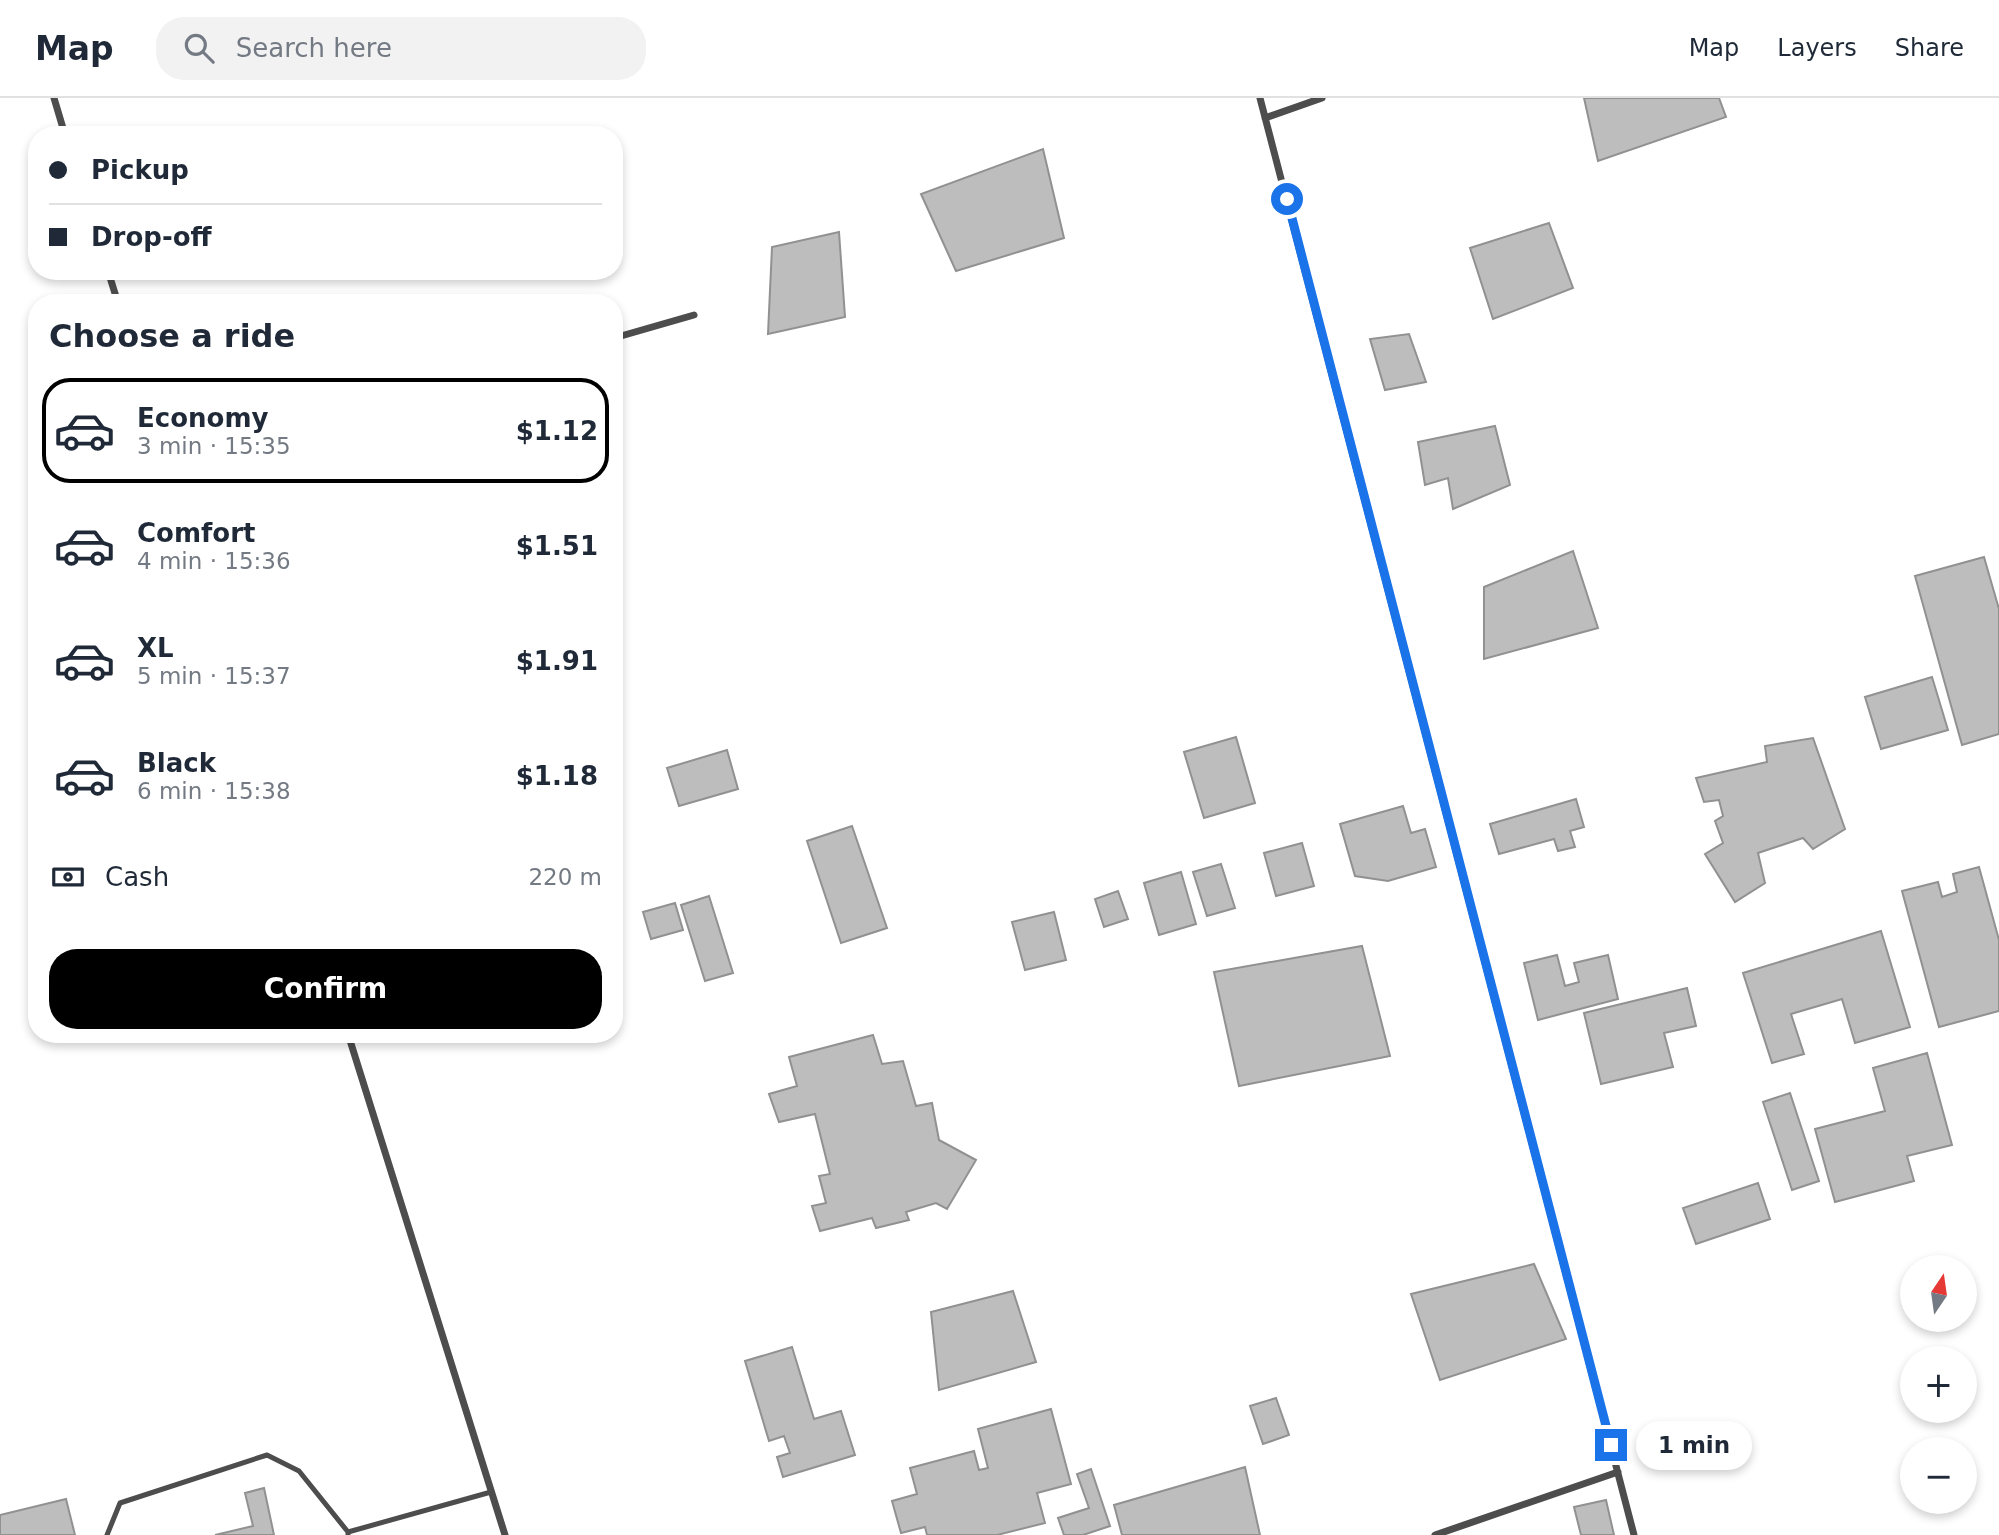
<!DOCTYPE html>
<meta charset="utf-8">
<style>
:root{--surface:#fff;--page:#f2f2f3;--text:#1f2937;--muted:#747a83;--line:#e0e1e3;--accent:#000}
body{margin:0;font-family:"DejaVu Sans",sans-serif;background:var(--page);color:var(--text);height:100vh;display:flex;flex-direction:column;font-size:26px;white-space:nowrap}
*{box-sizing:border-box;margin:0}
p{font-size:23px;color:var(--muted)}
.icon{flex:none;width:38px;height:38px;fill:none;stroke:currentColor;stroke-width:2;stroke-linecap:round;stroke-linejoin:round}
.map{position:relative;flex:1;overflow:hidden}
.panel{position:absolute;left:28px;top:196px;width:595px;height:749px;display:flex;flex-direction:column;background:var(--surface);border-radius:28px;box-shadow:0 4px 10px #0003}
.panel>*{flex:none}
.guide{position:absolute;left:28px;top:28px;width:595px;height:154px;border-radius:28px;box-shadow:0 4px 10px #0003;display:grid;align-content:center;height:154px;padding:0 21px;background:var(--surface)}
.needle{width:46px;rotate:13deg}
.tools{position:absolute;left:1900px;top:1157px;display:grid;gap:14px}
.tools a{display:grid;place-items:center;width:77px;height:77px;border-radius:50%;background:var(--surface);box-shadow:0 4px 10px #0003;font-size:35px}
.end{position:absolute;width:32px;height:32px;margin:-16px;border:9px solid #1a73e8;background:#fff;box-shadow:0 0 0 4px #fff}
.from{border-radius:50%}
.bubble{position:absolute;height:49px;border-radius:24px;background:var(--surface);box-shadow:0 4px 10px #0003;font-size:23px;font-weight:600;line-height:49px;text-align:center}
.guide b{display:flex;align-items:center;gap:24px;height:66px;font-size:26px}
.guide b+b{border-top:2px solid var(--line)}
.guide i{width:18px;height:18px;background:var(--text)}
ul{padding:0;list-style:none}
li{display:flex;align-items:center;gap:21px;height:105px;margin:0 14px 10px;padding:0 7px;border:4px solid transparent;border-radius:28px}
li div{flex:1}
li b{display:block;font-size:26px}
li em{font-style:normal;font-weight:600}
li.selected{border-color:var(--accent)}
li>.icon{width:63px;height:63px;stroke-width:1.5}
h2{padding:0 21px;font-size:32px;line-height:84px}
.pay{display:flex;align-items:center;gap:18px;height:77px;padding:0 21px;font-size:26px}
.pay p{margin-inline-start:auto}
.primary-button{display:flex;gap:14px;margin-top:auto;padding:14px 21px}
.primary-button a{flex:1;height:80px;border-radius:28px;background:var(--accent);color:#fff;font-size:28px;font-weight:600;line-height:80px;text-align:center}
header{display:flex;align-items:center;gap:42px;box-sizing:border-box;height:98px;padding:0 35px;background:var(--surface);border-bottom:2px solid var(--line)}
header strong{font-size:33px}
nav{display:flex;gap:38px;margin-inline-start:auto;font-size:24px}
.search{width:490px;height:63px;background:var(--page);display:flex;align-items:center;gap:18px;box-sizing:border-box;padding:0 24px;border-radius:28px;color:var(--muted);font-size:26px}
.map>svg:first-child{display:block}
.building{fill:#bdbdbd;stroke:#919191;stroke-width:2}
.lines{fill:none;stroke-linecap:round;stroke-linejoin:round}
.service{stroke:#4d4d4d;stroke-width:5}
.minor{stroke:#4d4d4d;stroke-width:7}
.route{stroke:#1a73e8;stroke-width:9}
</style>
<header>
<strong>Map</strong>
<div class="search"><svg class="icon" aria-label="search" viewBox="0 0 24 24"><circle cx="10" cy="10" r="6"/><path d="M15 15l6 6"/></svg>Search here</div>
<nav><a>Map</a><a>Layers</a><a>Share</a></nav>
</header>
<div class="map">
<svg width="1999" height="1437" viewBox="0 0 1999 1437">
<rect width="100%" height="100%" fill="#fff"/>
<path class="building" d="M 1584,0 L 1719,0 L 1726,19 L 1598,63 Z
M 1043,51 L 1064,140 L 956,173 L 921,96 Z
M 1549,125 L 1573,190 L 1493,221 L 1470,150 Z
M 839,134 L 845,219 L 768,236 L 772,149 Z
M 1409,236 L 1426,284 L 1385,292 L 1370,241 Z
M 1495,328 L 1510,387 L 1453,411 L 1448,380 L 1425,387 L 1418,344 Z
M 1573,453 L 1598,530 L 1484,561 L 1484,489 Z
M 1984,459 L 1999,511 L 1999,636 L 1962,647 L 1915,478 Z
M 1932,579 L 1948,632 L 1881,651 L 1865,599 Z
M 1236,639 L 1255,705 L 1204,720 L 1184,654 Z
M 1813,640 L 1845,731 L 1813,751 L 1803,740 L 1758,755 L 1765,785 L 1735,804 L 1705,756 L 1723,745 L 1715,723 L 1723,718 L 1719,702 L 1704,704 L 1696,680 L 1767,664 L 1765,648 Z
M 727,652 L 738,691 L 679,708 L 667,670 Z
M 1576,701 L 1584,729 L 1570,733 L 1575,749 L 1558,753 L 1554,741 L 1499,756 L 1490,726 Z
M 1403,708 L 1411,735 L 1425,731 L 1436,769 L 1388,783 L 1355,778 L 1340,726 Z
M 852,728 L 887,830 L 841,845 L 807,743 Z
M 1302,745 L 1314,788 L 1276,798 L 1264,755 Z
M 1221,766 L 1235,810 L 1207,818 L 1193,774 Z
M 1979,769 L 1999,842 L 1999,913 L 1939,929 L 1902,793 L 1938,784 L 1942,799 L 1957,794 L 1953,776 Z
M 1181,774 L 1196,826 L 1159,837 L 1144,785 Z
M 1118,793 L 1128,821 L 1104,829 L 1095,801 Z
M 709,798 L 733,875 L 705,883 L 681,807 Z
M 675,805 L 683,832 L 651,841 L 643,814 Z
M 1054,814 L 1066,862 L 1025,872 L 1012,824 Z
M 1881,833 L 1910,929 L 1855,945 L 1842,901 L 1791,916 L 1804,956 L 1772,965 L 1743,875 Z
M 1362,848 L 1390,958 L 1239,988 L 1214,874 Z
M 1557,857 L 1565,888 L 1579,884 L 1574,865 L 1608,857 L 1618,901 L 1538,922 L 1524,865 Z
M 1687,890 L 1696,928 L 1664,935 L 1673,969 L 1601,986 L 1584,915 Z
M 873,937 L 882,966 L 903,963 L 916,1008 L 932,1005 L 939,1042 L 976,1062 L 947,1111 L 936,1105 L 906,1114 L 909,1122 L 876,1130 L 872,1120 L 820,1133 L 812,1108 L 826,1105 L 819,1078 L 830,1076 L 815,1016 L 779,1024 L 769,996 L 797,988 L 789,959 Z
M 1927,955 L 1952,1047 L 1907,1058 L 1914,1083 L 1835,1104 L 1815,1031 L 1885,1013 L 1873,970 Z
M 1790,995 L 1819,1083 L 1792,1092 L 1763,1004 Z
M 1758,1085 L 1770,1121 L 1696,1146 L 1683,1110 Z
M 1534,1166 L 1566,1241 L 1440,1282 L 1411,1196 Z
M 1013,1193 L 1036,1264 L 939,1292 L 931,1214 Z
M 792,1249 L 814,1321 L 841,1313 L 855,1357 L 783,1379 L 777,1359 L 790,1355 L 784,1338 L 769,1343 L 745,1263 Z
M 1276,1300 L 1289,1337 L 1263,1346 L 1250,1308 Z
M 1051,1311 L 1071,1386 L 1037,1395 L 1045,1425 L 997,1437 L 927,1437 L 925,1429 L 901,1435 L 892,1403 L 917,1396 L 910,1370 L 974,1353 L 979,1372 L 988,1370 L 978,1331 Z
M 1245,1369 L 1260,1437 L 1122,1437 L 1114,1407 Z
M 1091,1371 L 1110,1428 L 1083,1437 L 1064,1437 L 1058,1420 L 1089,1410 L 1077,1376 Z
M 264,1390 L 274,1437 L 215,1437 L 253,1428 L 245,1395 Z
M 66,1401 L 75,1437 L 0,1437 L 0,1417 Z
M 1606,1402 L 1614,1437 L 1581,1437 L 1574,1409 Z"/>
<g class="lines">
<path class="service" d="M 348,1434 L 491,1394
M 107,1437 L 120,1405 L 267,1357 L 299,1373 L 348,1434 L 348,1437"/>
<path class="minor" d="M 54,0 L 65,37
M 1260,0 L 1634,1437
M 1265,20 L 1322,0
M 108,173 L 118,205
M 614,240 L 694,217
M 348,936 L 505,1437
M 1435,1437 L 1618,1374"/>
</g>
<g class="lines">
<path class="route" d="M 1287,101 L 1611,1347"/>
</g>
</svg>
<div class="tools">
<a><svg class="needle" viewBox="-14 -14 28 28"><path d="M0-13l5 13h-10z" fill="#e53935"/><path d="M0 13l5-13h-10z" fill="#747a83"/></svg></a>
<a>+</a>
<a>−</a>
</div>
<i class="end from" style="left:1287px;top:101px"></i>
<i class="end" style="left:1611px;top:1347px"></i>
<div class="bubble" style="left:1636px;top:1323px;width:116px">1 min</div>
<div class="guide">
<b><i class="from"></i>Pickup</b>
<b><i></i>Drop-off</b>
</div>
<section class="panel">
<h2>Choose a ride</h2>
<ul>
<li class="selected"><svg class="icon" aria-label="car" viewBox="0 0 24 24"><path d="M5 17H2v-5l4-1 3-4h7l3 4 3 1v5h-3M9 17h6M6 11h13"/><circle cx="7" cy="17" r="2"/><circle cx="17" cy="17" r="2"/></svg><div><b>Economy</b><p>3 min · 15:35</p></div><em>$1.12</em></li>
<li><svg class="icon" aria-label="car" viewBox="0 0 24 24"><path d="M5 17H2v-5l4-1 3-4h7l3 4 3 1v5h-3M9 17h6M6 11h13"/><circle cx="7" cy="17" r="2"/><circle cx="17" cy="17" r="2"/></svg><div><b>Comfort</b><p>4 min · 15:36</p></div><em>$1.51</em></li>
<li><svg class="icon" aria-label="car" viewBox="0 0 24 24"><path d="M5 17H2v-5l4-1 3-4h7l3 4 3 1v5h-3M9 17h6M6 11h13"/><circle cx="7" cy="17" r="2"/><circle cx="17" cy="17" r="2"/></svg><div><b>XL</b><p>5 min · 15:37</p></div><em>$1.91</em></li>
<li><svg class="icon" aria-label="car" viewBox="0 0 24 24"><path d="M5 17H2v-5l4-1 3-4h7l3 4 3 1v5h-3M9 17h6M6 11h13"/><circle cx="7" cy="17" r="2"/><circle cx="17" cy="17" r="2"/></svg><div><b>Black</b><p>6 min · 15:38</p></div><em>$1.18</em></li>
</ul>
<div class="pay"><svg class="icon" aria-label="cash" viewBox="0 0 24 24"><path d="M3 7h18v10H3z"/><circle cx="12" cy="12" r="2"/></svg>Cash<p>220 m</p></div>
<div class="primary-button"><a>Confirm</a></div>
</section>
</div>
